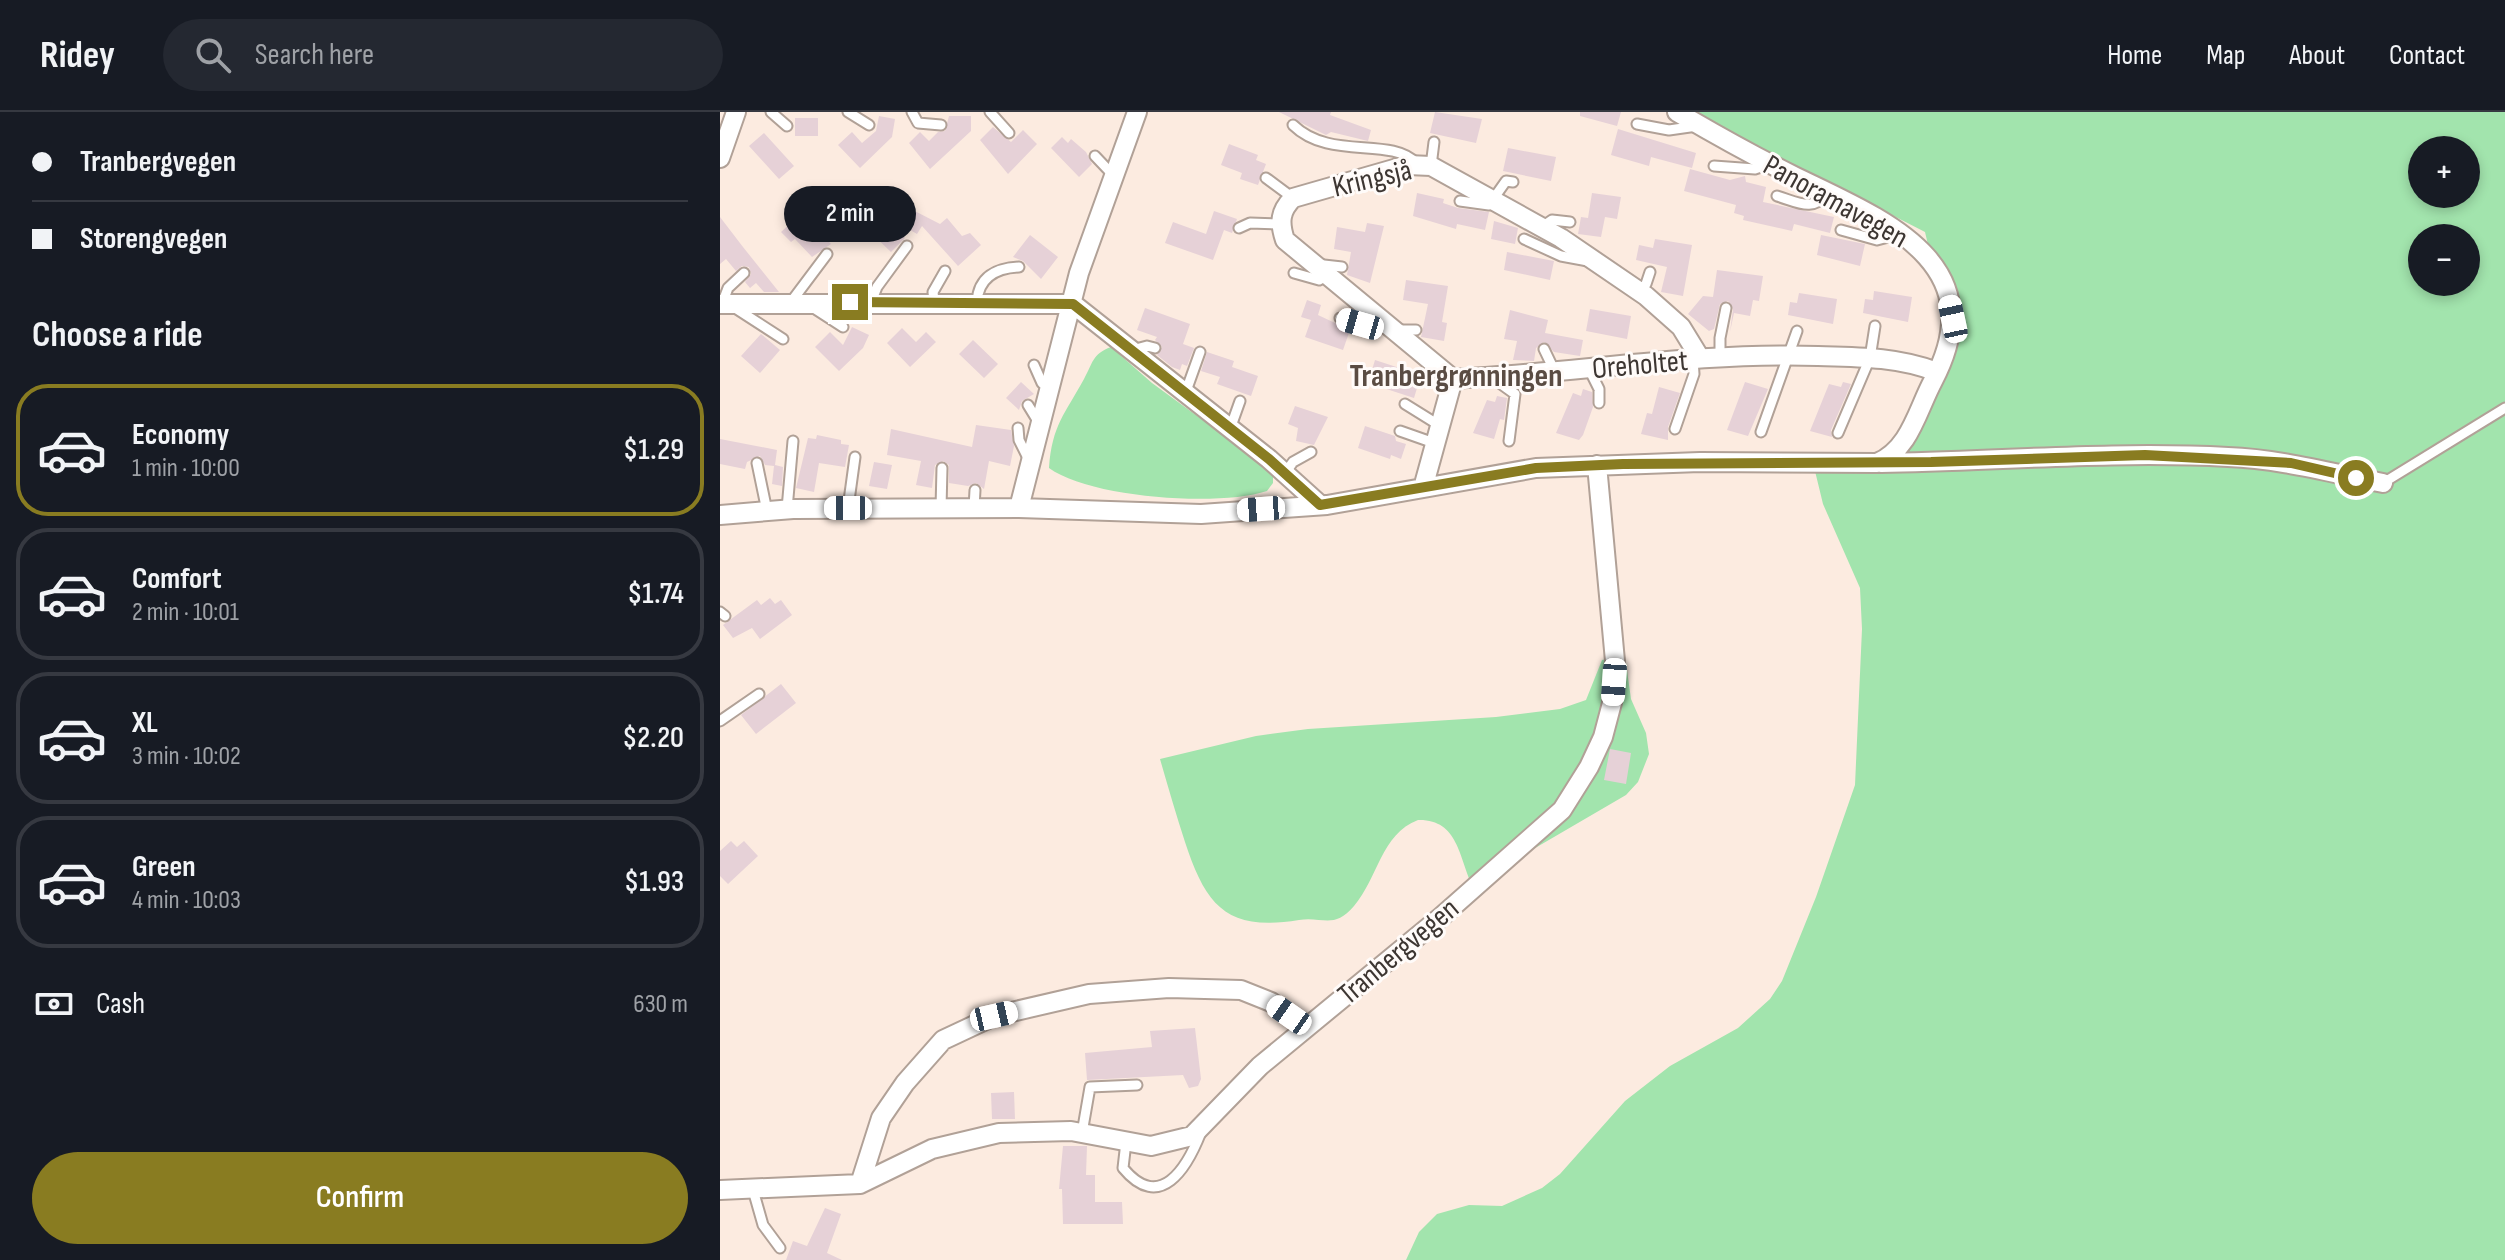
<!DOCTYPE html>
<meta charset="utf-8">
<style>
:root{--surface:#171b24;--page:#242831;--text:#f1f3f6;--muted:#9ea1a6;--line:#363941;--accent:#897c21}
body{margin:0;font-family:"Sofia Sans Condensed",sans-serif;background:var(--page);color:var(--text);height:100vh;display:flex;flex-direction:column;font-size:30px;white-space:nowrap}
*{box-sizing:border-box;margin:0}
p{font-size:26px;color:var(--muted)}
.icon{flex:none;width:44px;height:44px;fill:none;stroke:currentColor;stroke-width:2;stroke-linecap:round;stroke-linejoin:round}
.map{position:relative;flex:1;overflow:hidden}
.sheet{display:flex;flex-direction:column;background:var(--surface);width:720px}
.sheet>*{flex:none}
.top-card{display:grid;align-content:center;height:176px;padding:0 32px;background:var(--surface)}
.buttons{position:absolute;left:1688px;top:24px;display:grid;gap:16px}
.buttons a{display:grid;place-items:center;width:72px;height:72px;border-radius:50%;background:var(--surface);box-shadow:0 4px 12px #0003;font-size:40px}
.end{position:absolute;width:36px;height:36px;margin:-18px;border:10px solid #897c21;background:#fff;box-shadow:0 0 0 4px #fff}
.from{border-radius:50%}
.bubble{position:absolute;height:56px;border-radius:28px;background:var(--surface);box-shadow:0 4px 12px #0003;font-size:26px;font-weight:600;line-height:56px;text-align:center}
.car{position:absolute;width:24px;height:48px;margin:-24px -12px;border-radius:10px;box-shadow:0 0 6px 2px #0007;background:linear-gradient(#fff 24%,#345 0 40%,#fff 0 76%,#345 0 86%,#fff 0)}
.top-card b{display:flex;align-items:center;gap:28px;height:76px;font-size:30px}
.top-card b+b{border-top:2px solid var(--line)}
.top-card i{width:20px;height:20px;background:var(--text)}
ul{padding:0;list-style:none}
li{display:flex;align-items:center;gap:24px;height:132px;margin:0 16px 12px;padding:0 16px;border:4px solid var(--line);border-radius:32px}
li div{flex:1}
li b{display:block;font-size:30px}
li em{font-style:normal;font-weight:600}
li.active{border-color:var(--accent)}
li>.icon{width:72px;height:72px;stroke-width:1.5}
h2{padding:0 32px;font-size:36px;line-height:96px}
.pay{display:flex;align-items:center;gap:20px;height:88px;padding:0 32px;font-size:30px}
.pay p{margin-inline-start:auto}
.cta{display:flex;gap:16px;margin-top:auto;padding:16px 32px}
.cta a{flex:1;height:92px;border-radius:48px;background:var(--accent);color:#fff;font-size:32px;font-weight:600;line-height:92px;text-align:center}
header{display:flex;align-items:center;gap:48px;box-sizing:border-box;height:112px;padding:0 40px;background:var(--surface);border-bottom:2px solid var(--line)}
header strong{font-size:38px}
nav{display:flex;gap:44px;margin-inline-start:auto;font-size:28px}
.search{width:560px;height:72px;background:var(--page);display:flex;align-items:center;gap:20px;box-sizing:border-box;padding:0 28px;border-radius:44px;color:var(--muted);font-size:30px}
main{display:flex;flex:1;min-height:0}
.map>svg:first-child{display:block}
.green{fill:#a2e4ad;fill-rule:evenodd}
.building{fill:#e6d1d7}
.lines{fill:none;stroke-linecap:round;stroke-linejoin:round}
.lane-casing{stroke:#b1a197;stroke-width:13}
.street-casing{stroke:#b1a197;stroke-width:22}
.lane{stroke:#fff;stroke-width:9}
.street{stroke:#fff;stroke-width:18}
.route{stroke:#897c21;stroke-width:10}
.labels{text-anchor:middle;stroke-width:6;stroke-linejoin:round;paint-order:stroke}
.street-label{font-size:30px;fill:#3d3632;stroke:#fffbf9}
.neighbourhood-label{font-size:32px;font-weight:bold;fill:#5a4c43;stroke:#fffbf9}
</style>
<header>
<strong>Ridey</strong>
<div class="search"><svg class="icon" aria-label="search" viewBox="0 0 24 24"><circle cx="10" cy="10" r="6"/><path d="M15 15l6 6"/></svg>Search here</div>
<nav><a>Home</a><a>Map</a><a>About</a><a>Contact</a></nav>
</header>
<main>
<section class="sheet">
<div class="top-card">
<b><i class="from"></i>Tranbergvegen</b>
<b><i></i>Storengvegen</b>
</div>
<h2>Choose a ride</h2>
<ul>
<li class="active"><svg class="icon" aria-label="car" viewBox="0 0 24 24"><path d="M5 17H2v-5l4-1 3-4h7l3 4 3 1v5h-3M9 17h6M6 11h13"/><circle cx="7" cy="17" r="2"/><circle cx="17" cy="17" r="2"/></svg><div><b>Economy</b><p>1 min · 10:00</p></div><em>$1.29</em></li>
<li><svg class="icon" aria-label="car" viewBox="0 0 24 24"><path d="M5 17H2v-5l4-1 3-4h7l3 4 3 1v5h-3M9 17h6M6 11h13"/><circle cx="7" cy="17" r="2"/><circle cx="17" cy="17" r="2"/></svg><div><b>Comfort</b><p>2 min · 10:01</p></div><em>$1.74</em></li>
<li><svg class="icon" aria-label="car" viewBox="0 0 24 24"><path d="M5 17H2v-5l4-1 3-4h7l3 4 3 1v5h-3M9 17h6M6 11h13"/><circle cx="7" cy="17" r="2"/><circle cx="17" cy="17" r="2"/></svg><div><b>XL</b><p>3 min · 10:02</p></div><em>$2.20</em></li>
<li><svg class="icon" aria-label="car" viewBox="0 0 24 24"><path d="M5 17H2v-5l4-1 3-4h7l3 4 3 1v5h-3M9 17h6M6 11h13"/><circle cx="7" cy="17" r="2"/><circle cx="17" cy="17" r="2"/></svg><div><b>Green</b><p>4 min · 10:03</p></div><em>$1.93</em></li>
</ul>
<div class="pay"><svg class="icon" aria-label="cash" viewBox="0 0 24 24"><path d="M3 7h18v10H3z"/><circle cx="12" cy="12" r="2"/></svg>Cash<p>630 m</p></div>
<div class="cta"><a>Confirm</a></div>
</section>
<div class="map">
<svg width="1785" height="1148" viewBox="0 0 1785 1148">
<rect width="100%" height="100%" fill="#fcebe0"/>
<path class="green" d="M 971,0 L 1785,0 L 1785,1148 L 686,1148 L 699,1120 L 717,1102 L 749,1093 L 782,1094 L 822,1076 L 840,1062 L 905,989 L 950,954 L 1018,916 L 1050,887 L 1062,869 L 1096,785 L 1135,673 L 1142,517 L 1140,476 L 1103,392 L 1095,359 L 1175,359 L 1230,225 L 1205,120 ZM 1702,38 L 1746,38 L 1746,82 L 1702,82 ZM 1702,126 L 1746,126 L 1746,170 L 1702,170 Z
M 391,235 L 432,271 L 547,355 L 553,362 L 553,371 L 547,379 C 499,395 370,386 329,356 C 332,313 345,302 364,267 C 373,251 372,242 391,235 Z
M 891,546 L 906,551 L 911,587 L 926,621 L 929,642 L 918,670 L 906,683 L 752,773 C 739,745 738,707 698,708 C 661,722 658,766 634,794 C 614,818 602,804 579,808 C 507,820 486,794 465,730 C 456,702 448,675 440,647 L 536,624 L 588,617 L 776,605 L 840,597 L 866,588 L 882,548 Z"/>
<path class="building" d="M 559,0 L 611,0 L 610,3 L 651,18 L 648,29 L 611,20 L 606,23 Z
M 715,0 L 762,7 L 756,31 L 710,21 Z
M 860,0 L 901,0 L 897,14 L 860,4 Z
M 159,4 L 175,7 L 172,25 L 140,56 L 118,33 L 132,20 L 142,31 L 156,19 Z
M 229,4 L 251,4 L 251,19 L 210,57 L 189,31 L 200,20 L 209,29 L 218,20 L 225,19 Z
M 75,6 L 98,6 L 98,24 L 75,24 Z
M 273,15 L 291,30 L 303,18 L 317,32 L 288,62 L 260,28 Z
M 898,17 L 976,41 L 972,56 L 931,45 L 929,54 L 891,43 Z
M 44,21 L 74,54 L 59,67 L 29,34 Z
M 342,25 L 348,31 L 351,27 L 366,40 L 372,52 L 359,65 L 331,36 Z
M 509,32 L 538,43 L 536,48 L 546,52 L 538,73 L 520,67 L 522,61 L 501,53 Z
M 788,36 L 836,45 L 831,69 L 783,59 Z
M 970,57 L 1010,68 L 1025,64 L 1026,70 L 1046,75 L 1043,90 L 1114,105 L 1110,121 L 1074,112 L 1072,119 L 1023,108 L 1024,104 L 1014,101 L 1016,93 L 964,79 Z
M 697,81 L 724,87 L 723,91 L 738,96 L 769,100 L 765,118 L 737,112 L 736,117 L 693,104 Z
M 872,81 L 901,85 L 897,107 L 885,105 L 881,125 L 858,122 L 861,105 L 868,106 Z
M 187,95 L 220,112 L 227,106 L 242,124 L 250,121 L 261,133 L 238,154 L 202,114 L 197,122 L 185,115 L 192,102 Z
M 494,99 L 517,107 L 512,121 L 504,118 L 493,148 L 445,131 L 453,110 L 486,122 Z
M 82,101 L 111,132 L 92,145 L 75,127 L 71,130 L 61,120 Z
M 163,103 L 185,126 L 171,140 L 148,118 Z
M 0,105 L 23,135 L 59,180 L 44,180 L 36,171 L 30,176 L 25,170 L 31,162 L 29,155 L 22,154 L 16,159 L 6,147 L 0,152 Z
M 774,109 L 798,116 L 795,132 L 771,127 Z
M 647,111 L 664,114 L 650,171 L 627,163 L 631,140 L 614,137 L 617,115 L 645,120 Z
M 310,123 L 338,145 L 321,167 L 303,149 L 293,145 Z
M 1101,123 L 1145,132 L 1140,154 L 1097,143 Z
M 935,127 L 972,133 L 963,184 L 941,180 L 947,155 L 916,148 L 919,133 L 933,136 Z
M 787,140 L 834,149 L 830,168 L 784,158 Z
M 997,158 L 1043,164 L 1039,189 L 1033,188 L 1030,204 L 1014,201 L 1010,220 L 1013,197 L 1008,189 L 1000,192 L 994,217 L 989,219 L 968,202 L 983,184 L 993,185 Z
M 686,168 L 728,174 L 722,210 L 727,211 L 724,229 L 701,225 L 708,192 L 683,188 Z
M 1154,179 L 1192,185 L 1188,210 L 1143,201 L 1145,187 L 1153,188 Z
M 1079,181 L 1117,187 L 1113,212 L 1068,203 L 1070,190 L 1077,191 Z
M 587,188 L 601,193 L 598,203 L 630,218 L 623,238 L 585,225 L 591,208 L 581,205 Z
M 425,196 L 470,212 L 463,232 L 474,236 L 467,254 L 462,252 L 460,258 L 452,255 L 437,243 L 442,235 L 435,228 L 437,225 L 417,218 Z
M 870,197 L 911,204 L 907,227 L 866,219 Z
M 790,198 L 828,208 L 825,221 L 863,228 L 860,244 L 834,240 L 824,230 L 816,236 L 814,249 L 793,248 L 797,229 L 784,227 Z
M 132,215 L 149,223 L 143,236 L 119,259 L 95,235 L 110,220 L 123,233 Z
M 182,216 L 196,230 L 206,220 L 216,230 L 190,255 L 167,231 Z
M 41,222 L 60,238 L 40,261 L 21,244 Z
M 253,228 L 278,252 L 264,266 L 239,242 Z
M 487,240 L 514,249 L 512,255 L 538,264 L 531,284 L 497,272 L 500,265 L 481,259 Z
M 655,248 L 701,263 L 694,286 L 648,271 Z
M 301,270 L 314,282 L 302,289 L 299,298 L 286,286 Z
M 1025,270 L 1048,277 L 1028,324 L 1007,318 Z
M 1123,270 L 1131,272 L 1111,318 L 1112,325 L 1090,319 L 1109,272 L 1121,275 Z
M 939,275 L 960,281 L 948,315 L 948,328 L 921,322 L 927,301 L 932,302 Z
M 863,277 L 872,280 L 873,295 L 863,323 L 859,328 L 836,321 L 853,281 L 861,284 Z
M 777,284 L 787,286 L 784,308 L 780,307 L 774,327 L 753,321 L 767,288 L 775,290 Z
M 575,294 L 608,305 L 594,333 L 576,329 L 578,316 L 568,312 Z
M 256,313 L 291,318 L 294,334 L 290,354 L 269,349 L 264,377 L 256,371 L 248,374 L 229,371 L 229,353 L 223,349 L 215,353 L 212,376 L 196,373 L 201,349 L 167,343 L 171,317 L 252,335 Z
M 645,314 L 675,324 L 676,329 L 686,332 L 681,347 L 671,343 L 670,347 L 638,336 Z
M 97,323 L 121,328 L 121,332 L 129,333 L 125,355 L 99,351 L 94,380 L 76,376 L 88,326 L 96,327 Z
M 0,327 L 57,338 L 55,353 L 63,355 L 62,374 L 52,372 L 54,354 L 45,353 L 40,344 L 27,350 L 25,357 L 0,352 Z
M 154,350 L 172,353 L 167,377 L 149,374 Z
M 50,486 L 55,492 L 61,488 L 72,503 L 40,527 L 32,516 L 13,526 L 3,513 L 37,488 L 41,493 Z
M 61,572 L 76,591 L 36,622 L 21,603 Z
M 890,637 L 911,641 L 906,672 L 884,668 Z
M 11,729 L 17,735 L 24,729 L 38,744 L 8,772 L 0,764 L 0,739 Z
M 475,916 L 481,967 L 478,974 L 469,976 L 463,963 L 367,968 L 365,941 L 432,935 L 430,919 Z
M 294,980 L 295,1007 L 272,1007 L 271,981 Z
M 343,1034 L 367,1034 L 366,1063 L 375,1063 L 375,1090 L 402,1090 L 403,1112 L 343,1112 L 342,1077 L 339,1077 Z
M 105,1096 L 121,1102 L 107,1141 L 122,1148 L 66,1148 L 73,1129 L 87,1134 Z"/>
<g class="lines">
<defs>
<path id="lane" d="M 51,0 L 67,14
M 128,0 L 149,13
M 192,0 L 198,11 L 221,13
M 270,0 L 289,21
M 917,12 L 949,18 L 977,14
M 573,13 C 610,49 670,24 696,51
M 375,44 L 394,64
M 711,54 L 714,30
M 994,54 L 1035,57 L 1050,52
M 546,66 L 573,86
M 1057,84 C 1080,91 1091,100 1110,81
M 740,89 L 769,93 L 786,69 L 793,70
M 822,115 L 832,108 L 850,110
M 519,116 L 530,111 L 559,112
M 1121,118 L 1157,128 L 1180,122
M 804,127 L 841,144 L 868,149
M 595,152 L 622,155
M 574,161 L 599,168 L 606,164
M 917,178 L 926,172 L 930,160
M 214,189 L 213,180 L 225,159
M 257,189 C 259,165 276,156 299,155
M 71,190 L 107,142
M 151,190 L 157,175 L 187,134
M 2,192 L 8,176 L 24,161
M 89,193 L 123,215
M 12,194 L 63,227
M 620,206 L 674,218 L 696,218
M 824,237 L 835,260
M 412,238 L 427,234 L 435,236
M 1000,244 L 1000,226 L 1006,196
M 314,253 L 322,271 L 331,277
M 869,257 L 879,277 L 879,291
M 774,267 L 795,282 L 789,329
M 465,282 L 480,240
M 685,292 L 722,315
M 308,293 L 319,311
M 298,316 L 299,328 L 309,348
M 510,317 L 520,289
M 955,317 L 974,262 L 973,247
M 680,319 L 717,332
M 1041,320 L 1077,219
M 1118,321 L 1150,246 L 1155,214
M 37,351 L 47,399
M 565,361 L 573,350 L 591,340
M 1663,371 L 1785,296
M 128,396 L 135,345
M 221,396 L 222,356
M 254,396 L 255,378
M 67,397 L 73,329
M 0,500 L 5,504
M 0,609 L 39,582
M 362,1021 L 370,975 L 417,973
M 406,1030 L 403,1056 C 440,1101 467,1056 481,1020
M 33,1078 L 43,1113 L 60,1136"/>
<path id="street" d="M 0,46 L 16,0
M 0,192 L 353,192 L 549,347 L 600,393
M 733,267 L 565,128 C 559,110 560,99 573,86 L 688,53 L 711,54 L 841,126 L 926,184 L 961,215 L 980,246
M 733,267 C 855,261 976,240 1098,244 C 1138,245 1179,245 1217,260
M 1161,351 C 1276,349 1392,339 1508,345 C 1561,347 1611,361 1663,371
M 703,376 L 733,267
M 299,396 L 359,161 L 417,0
M 0,403 L 73,397 L 299,396 L 481,402 L 607,393 L 816,356 L 980,350 L 1157,351 C 1190,337 1197,299 1213,269 C 1276,150 1162,107 1074,64 C 1034,44 996,23 957,0
M 140,1072 L 161,1006 L 185,971 L 223,928 L 274,904 L 369,882 L 449,876 L 521,878 L 551,890 L 587,915
M 0,1078 L 140,1072 L 212,1037 L 279,1021 L 351,1019 L 431,1034 L 472,1024 L 540,954 L 721,805 L 842,698 L 869,655 L 883,625 L 892,591 L 895,549 L 877,353"/>
</defs>
<use href="#lane" class="lane-casing"/>
<use href="#street" class="street-casing"/>
<use href="#lane" class="lane"/>
<use href="#street" class="street"/>
</g>
<g class="lines">
<path class="route" d="M 130,190 L 353,192 L 549,347 L 600,393 L 816,356 L 903,352 L 1211,350 L 1425,343 L 1571,351 L 1636,366"/>
</g>
<g class="labels">
<g class="street-label">
<text transform="translate(652 66) rotate(-13)" y="10">Kringsjå</text>
<text transform="translate(1116 89) rotate(29)" y="10">Panoramavegen</text>
<text transform="translate(920 252) rotate(-5)" y="10">Oreholtet</text>
<text transform="translate(678 839) rotate(-40)" y="10">Tranbergvegen</text>
</g>
<g class="neighbourhood-label">
<text x="736" y="274">Tranbergrønningen</text>
</g>
</g>
</svg>
<div class="buttons">
<a>+</a>
<a>−</a>
</div>
<i class="end from" style="left:1636px;top:366px"></i>
<i class="end" style="left:130px;top:190px"></i>
<div class="bubble" style="left:64px;top:74px;width:132px">2 min</div>
<i class="car" style="left:1233px;top:207px;rotate:348deg"></i>
<i class="car" style="left:640px;top:212px;rotate:286deg"></i>
<i class="car" style="left:128px;top:396px;rotate:270deg"></i>
<i class="car" style="left:541px;top:397px;rotate:266deg"></i>
<i class="car" style="left:894px;top:570px;rotate:184deg"></i>
<i class="car" style="left:569px;top:903px;rotate:305deg"></i>
<i class="car" style="left:274px;top:904px;rotate:77deg"></i>
</div>
</main>
